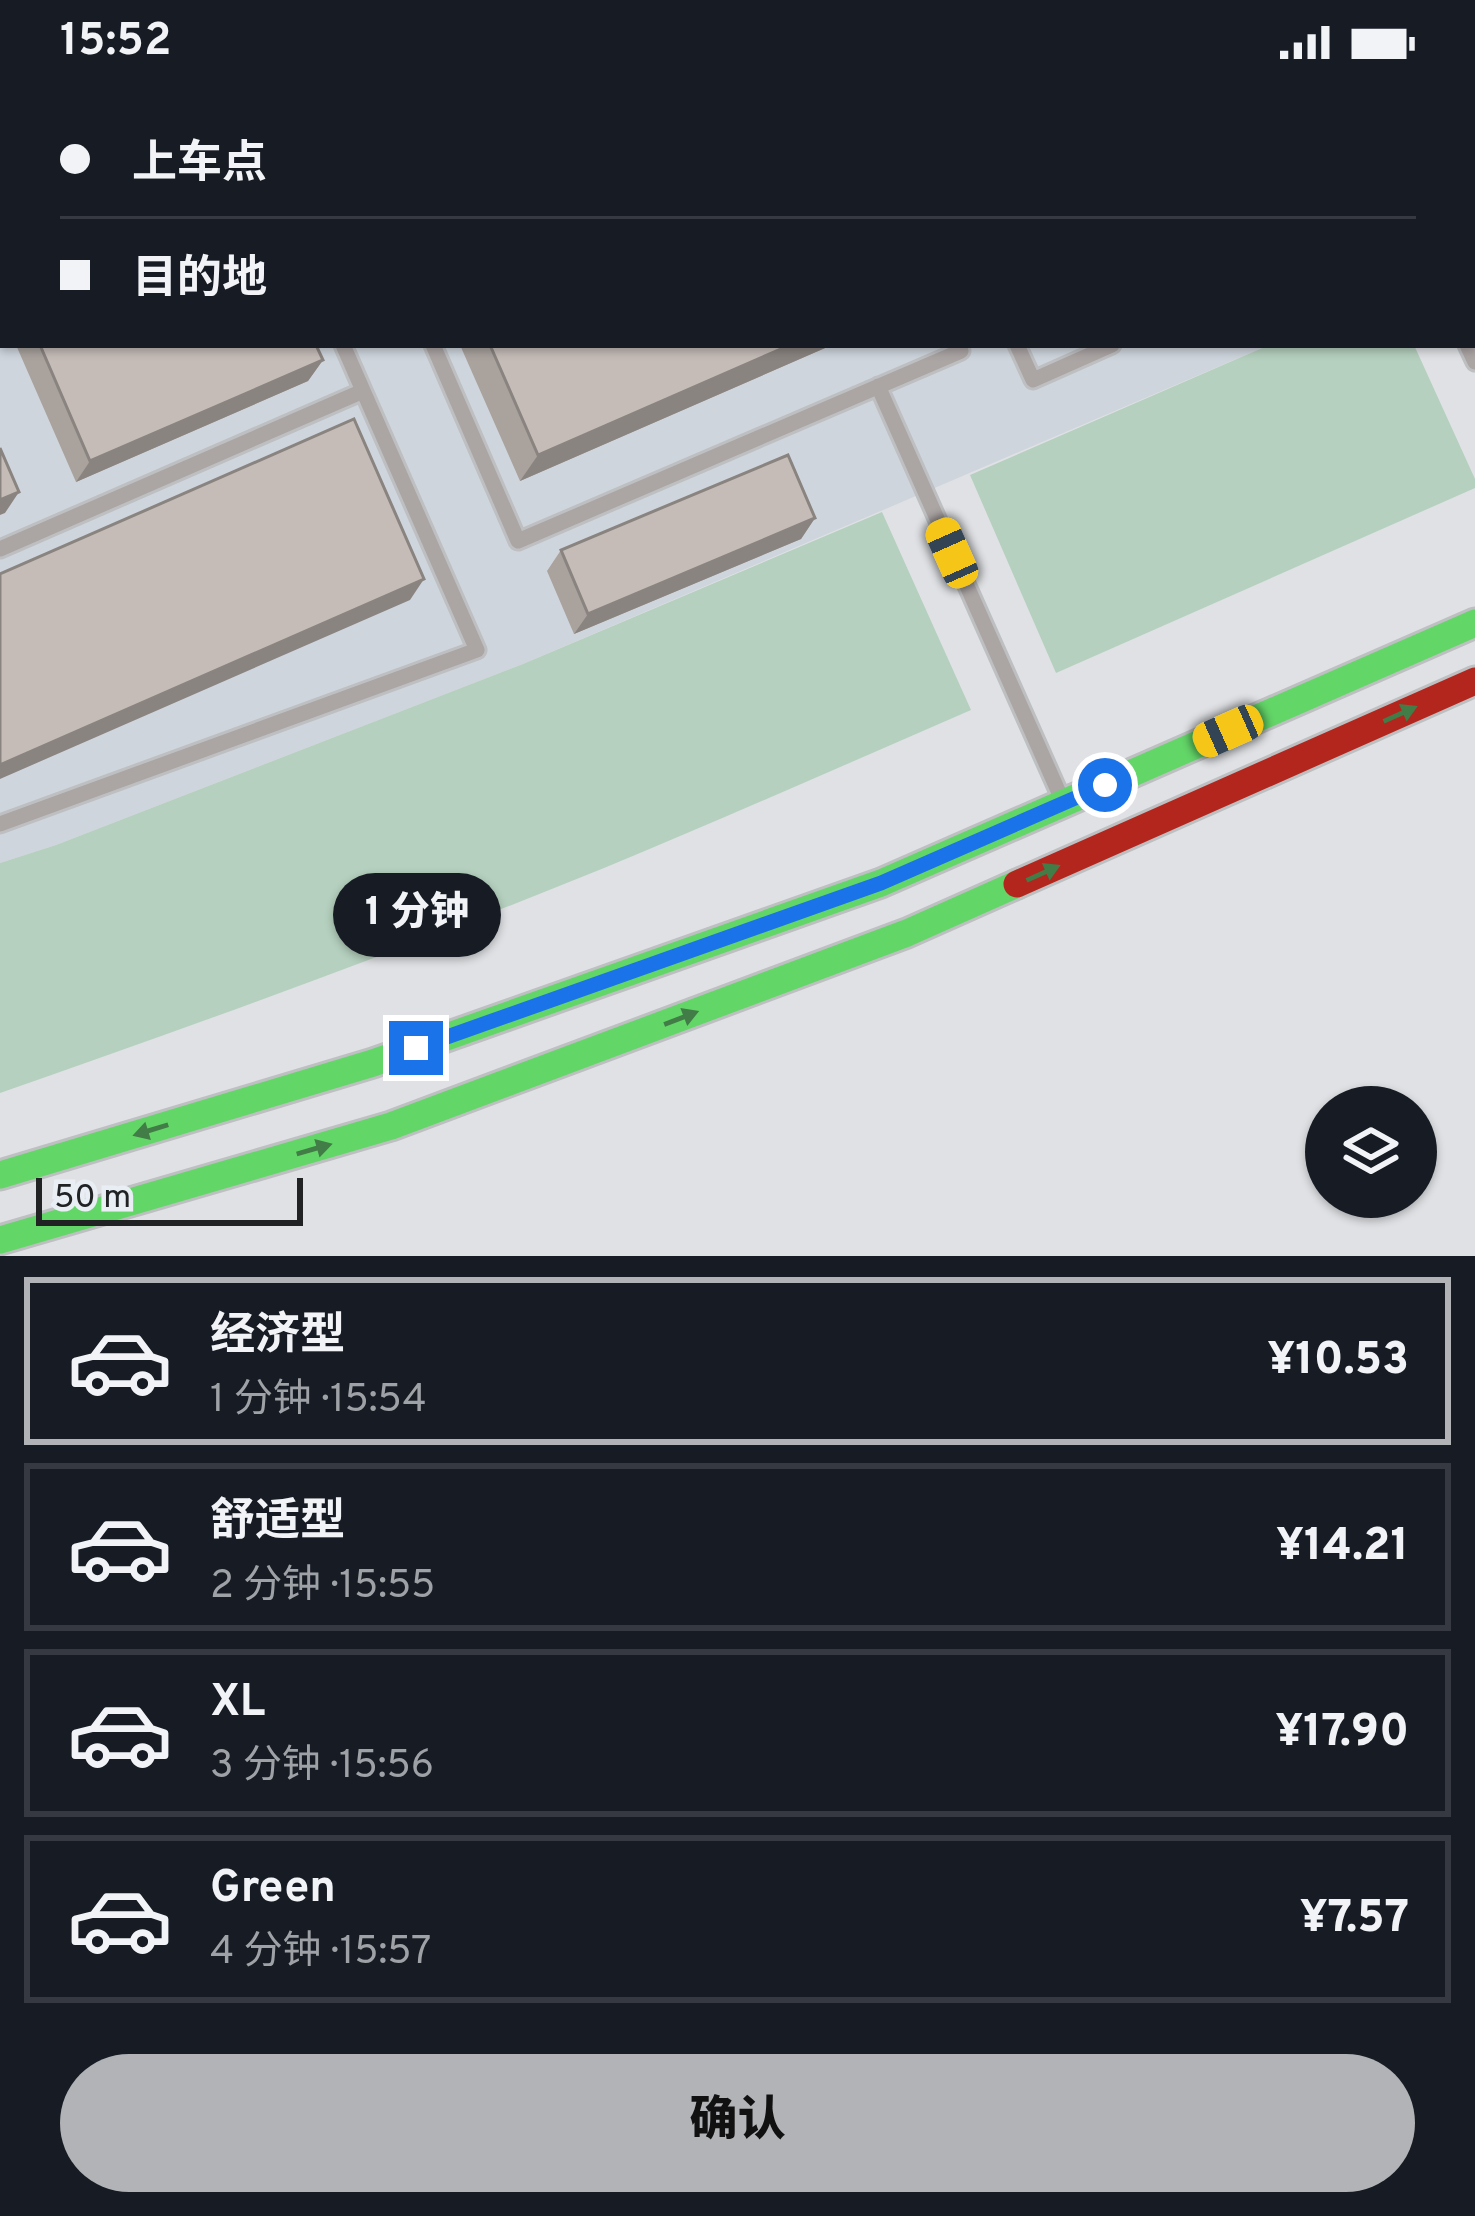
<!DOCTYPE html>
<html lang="zh">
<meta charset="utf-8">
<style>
:root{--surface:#171b24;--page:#242831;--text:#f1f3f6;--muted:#9ea1a6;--line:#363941;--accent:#b1b3b6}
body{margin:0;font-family:Overpass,"Noto Sans SC",sans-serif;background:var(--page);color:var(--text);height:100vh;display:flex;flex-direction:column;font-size:45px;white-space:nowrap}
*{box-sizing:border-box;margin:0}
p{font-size:39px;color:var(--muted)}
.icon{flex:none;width:66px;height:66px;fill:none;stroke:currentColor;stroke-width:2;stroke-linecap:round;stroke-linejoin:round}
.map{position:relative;height:1172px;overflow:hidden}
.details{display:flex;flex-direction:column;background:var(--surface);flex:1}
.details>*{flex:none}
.hud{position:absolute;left:0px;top:0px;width:1476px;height:264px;box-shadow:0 3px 9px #0004;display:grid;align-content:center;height:264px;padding:0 60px;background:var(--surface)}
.tools{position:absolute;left:1305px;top:1002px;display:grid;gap:24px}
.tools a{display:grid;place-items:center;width:132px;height:132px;border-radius:50%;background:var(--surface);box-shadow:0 3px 9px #0004;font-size:60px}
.scale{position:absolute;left:36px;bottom:30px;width:267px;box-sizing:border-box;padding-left:12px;border:6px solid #202224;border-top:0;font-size:33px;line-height:42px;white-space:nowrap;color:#202224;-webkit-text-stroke:9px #e9eef5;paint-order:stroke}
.end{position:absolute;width:54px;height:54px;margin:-27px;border:15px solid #1a73e8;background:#fff;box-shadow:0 0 0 6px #fff}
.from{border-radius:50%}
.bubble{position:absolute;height:84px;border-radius:42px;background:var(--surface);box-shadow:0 3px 9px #0004;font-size:39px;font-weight:800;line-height:84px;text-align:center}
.car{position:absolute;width:36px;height:72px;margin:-36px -18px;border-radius:15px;box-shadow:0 0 9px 3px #0007;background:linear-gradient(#f5c518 24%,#345 0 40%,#f5c518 0 76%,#345 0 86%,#f5c518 0)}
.hud b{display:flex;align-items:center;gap:42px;height:114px;font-size:45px}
.hud b+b{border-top:3px solid var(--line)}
.hud i{width:30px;height:30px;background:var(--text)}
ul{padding:21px 0 0;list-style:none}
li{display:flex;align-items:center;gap:36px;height:168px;margin:0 24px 18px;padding:0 36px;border:6px solid var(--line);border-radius:0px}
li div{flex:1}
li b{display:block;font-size:45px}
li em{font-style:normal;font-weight:800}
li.on{border-color:var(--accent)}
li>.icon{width:108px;height:108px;stroke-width:1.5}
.button{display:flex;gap:24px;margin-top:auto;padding:24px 60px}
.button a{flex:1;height:138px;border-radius:72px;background:var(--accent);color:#111;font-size:48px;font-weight:800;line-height:138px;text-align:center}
.status{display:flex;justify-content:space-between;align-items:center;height:84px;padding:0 60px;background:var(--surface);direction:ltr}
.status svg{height:33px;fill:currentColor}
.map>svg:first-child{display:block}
.built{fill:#cfd5dd}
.green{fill:#b5d0be}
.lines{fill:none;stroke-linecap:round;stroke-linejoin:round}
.lane-casing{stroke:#bdbfc1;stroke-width:21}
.fast-casing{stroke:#bdbfc1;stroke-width:33}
.jam-casing{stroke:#bdbfc1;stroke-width:33}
.lane{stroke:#aba5a4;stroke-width:15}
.fast{stroke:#63d668;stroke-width:27}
.jam{stroke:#b3261e;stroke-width:27}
.wall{fill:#a9a29d}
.shaded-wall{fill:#8a8480}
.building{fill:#c5bcb7;stroke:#8a8480;stroke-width:3}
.oneway{fill:#427c46}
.route{stroke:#1a73e8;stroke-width:15}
</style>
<div class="status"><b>15:52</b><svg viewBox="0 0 49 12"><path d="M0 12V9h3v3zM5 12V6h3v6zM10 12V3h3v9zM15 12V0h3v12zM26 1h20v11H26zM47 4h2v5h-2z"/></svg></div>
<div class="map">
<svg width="1475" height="1172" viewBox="0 0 1475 1172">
<rect width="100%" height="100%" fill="#dfe1e4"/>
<path class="built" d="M 0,0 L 1475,0 L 1475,171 L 1473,172 L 1473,3 L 3,3 L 3,261 L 1269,261 L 523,580 L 56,761 L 0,779 Z"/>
<path class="green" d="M 1269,261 L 1414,261 L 1475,395 L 1475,404 L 1056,589 L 970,391 Z
M 882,428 L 971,626 C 849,679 727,733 604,784 C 405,865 203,938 0,1009 L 0,779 L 56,761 L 523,580 Z"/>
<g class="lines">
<defs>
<path id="lane" d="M 227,0 L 229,3
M 320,0 L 321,3
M 900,0 L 901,3
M 160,3 L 167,0
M 1394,3 L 1401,0
M 0,72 L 3,71
M 433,261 L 518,457 L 961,267 L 959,261
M 1017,261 L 1033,296 L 1112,261
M 1467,261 L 1475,278
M 878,302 L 1060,711
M 0,465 L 363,307
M 0,740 L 477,566 L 343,261"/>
<path id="fast" d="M 0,1091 L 373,979 L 881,799 L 1475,539
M 0,1156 L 391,1042 L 907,849 L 1017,800"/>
<path id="jam" d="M 1017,800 L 1475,597"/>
</defs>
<use href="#lane" class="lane-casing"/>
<use href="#fast" class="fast-casing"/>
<use href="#jam" class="jam-casing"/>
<use href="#lane" class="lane"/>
<use href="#fast" class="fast"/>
<use href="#jam" class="jam"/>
</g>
<path class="wall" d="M 344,0 L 853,0 L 854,3 L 346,3 Z
M 928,0 L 1273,0 L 1267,3 L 929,3 Z
M 3,88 L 3,231 L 0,224 L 0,90 Z
M 16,261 L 316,261 L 323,276 L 308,297 L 76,398 Z
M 460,261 L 832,261 L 520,397 Z
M 815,434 L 801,455 L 574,550 L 547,487 L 561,466 Z"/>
<path class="shaded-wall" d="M 1232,0 L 1273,0 L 1267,3 L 1226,3 Z
M 790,261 L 832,261 L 520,397 L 538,371 Z
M 323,276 L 308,297 L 76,398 L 90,377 Z
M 19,408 L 5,429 L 0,431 L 0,416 Z
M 815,434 L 801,455 L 574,550 L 588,530 Z
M 424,495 L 410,516 L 0,695 L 0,681 Z"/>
<path class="building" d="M 375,0 L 853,0 L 854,3 L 376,3 Z
M 958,0 L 1232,0 L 1226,3 L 959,3 Z
M 3,88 L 3,177 L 0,171 L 0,90 Z
M 40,261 L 316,261 L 323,276 L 90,377 Z
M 490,261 L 790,261 L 538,371 Z
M 354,335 L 424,495 L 0,681 L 0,490 Z
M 0,364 L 19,408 L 0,416 Z
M 788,371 L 815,434 L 588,530 L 561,466 Z"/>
<defs><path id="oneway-solid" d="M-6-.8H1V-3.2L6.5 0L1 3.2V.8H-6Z" transform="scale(3)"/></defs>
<g class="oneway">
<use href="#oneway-solid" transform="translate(1400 630) rotate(-24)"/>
<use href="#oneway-solid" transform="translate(1043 789) rotate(-24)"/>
<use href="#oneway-solid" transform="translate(681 934) rotate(-21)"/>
<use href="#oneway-solid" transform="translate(151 1046) rotate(163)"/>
<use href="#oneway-solid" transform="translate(314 1065) rotate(-16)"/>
</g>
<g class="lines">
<path class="route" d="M 416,964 L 881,799 L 1105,701"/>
</g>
</svg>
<div class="tools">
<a><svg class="icon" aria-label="layers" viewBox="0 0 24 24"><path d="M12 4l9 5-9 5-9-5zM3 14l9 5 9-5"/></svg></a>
</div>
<div class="scale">50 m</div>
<i class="end from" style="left:1105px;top:701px"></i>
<i class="end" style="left:416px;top:964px"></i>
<div class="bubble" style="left:333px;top:789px;width:168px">1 分钟</div>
<i class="car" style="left:952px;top:469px;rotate:336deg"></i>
<i class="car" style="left:1228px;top:647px;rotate:246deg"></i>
<div class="hud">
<b><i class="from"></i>上车点</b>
<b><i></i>目的地</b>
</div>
</div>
<section class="details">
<ul>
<li class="on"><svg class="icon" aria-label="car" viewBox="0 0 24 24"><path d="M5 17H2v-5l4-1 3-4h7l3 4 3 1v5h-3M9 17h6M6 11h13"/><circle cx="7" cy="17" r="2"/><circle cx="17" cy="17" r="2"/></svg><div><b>经济型</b><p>1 分钟 · 15:54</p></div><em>¥10.53</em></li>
<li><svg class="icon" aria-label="car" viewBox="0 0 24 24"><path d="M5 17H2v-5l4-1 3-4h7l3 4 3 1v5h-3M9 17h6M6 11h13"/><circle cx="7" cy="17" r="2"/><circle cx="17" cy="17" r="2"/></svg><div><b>舒适型</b><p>2 分钟 · 15:55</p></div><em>¥14.21</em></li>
<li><svg class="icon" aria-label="car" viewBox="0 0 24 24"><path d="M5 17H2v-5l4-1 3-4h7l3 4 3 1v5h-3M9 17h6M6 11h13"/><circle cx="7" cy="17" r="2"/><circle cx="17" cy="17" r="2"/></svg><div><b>XL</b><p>3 分钟 · 15:56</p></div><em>¥17.90</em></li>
<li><svg class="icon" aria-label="car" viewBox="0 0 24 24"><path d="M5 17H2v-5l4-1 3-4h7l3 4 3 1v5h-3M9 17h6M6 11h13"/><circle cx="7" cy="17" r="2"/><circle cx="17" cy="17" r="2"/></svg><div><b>Green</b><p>4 分钟 · 15:57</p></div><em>¥7.57</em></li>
</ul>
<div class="button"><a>确认</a></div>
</section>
